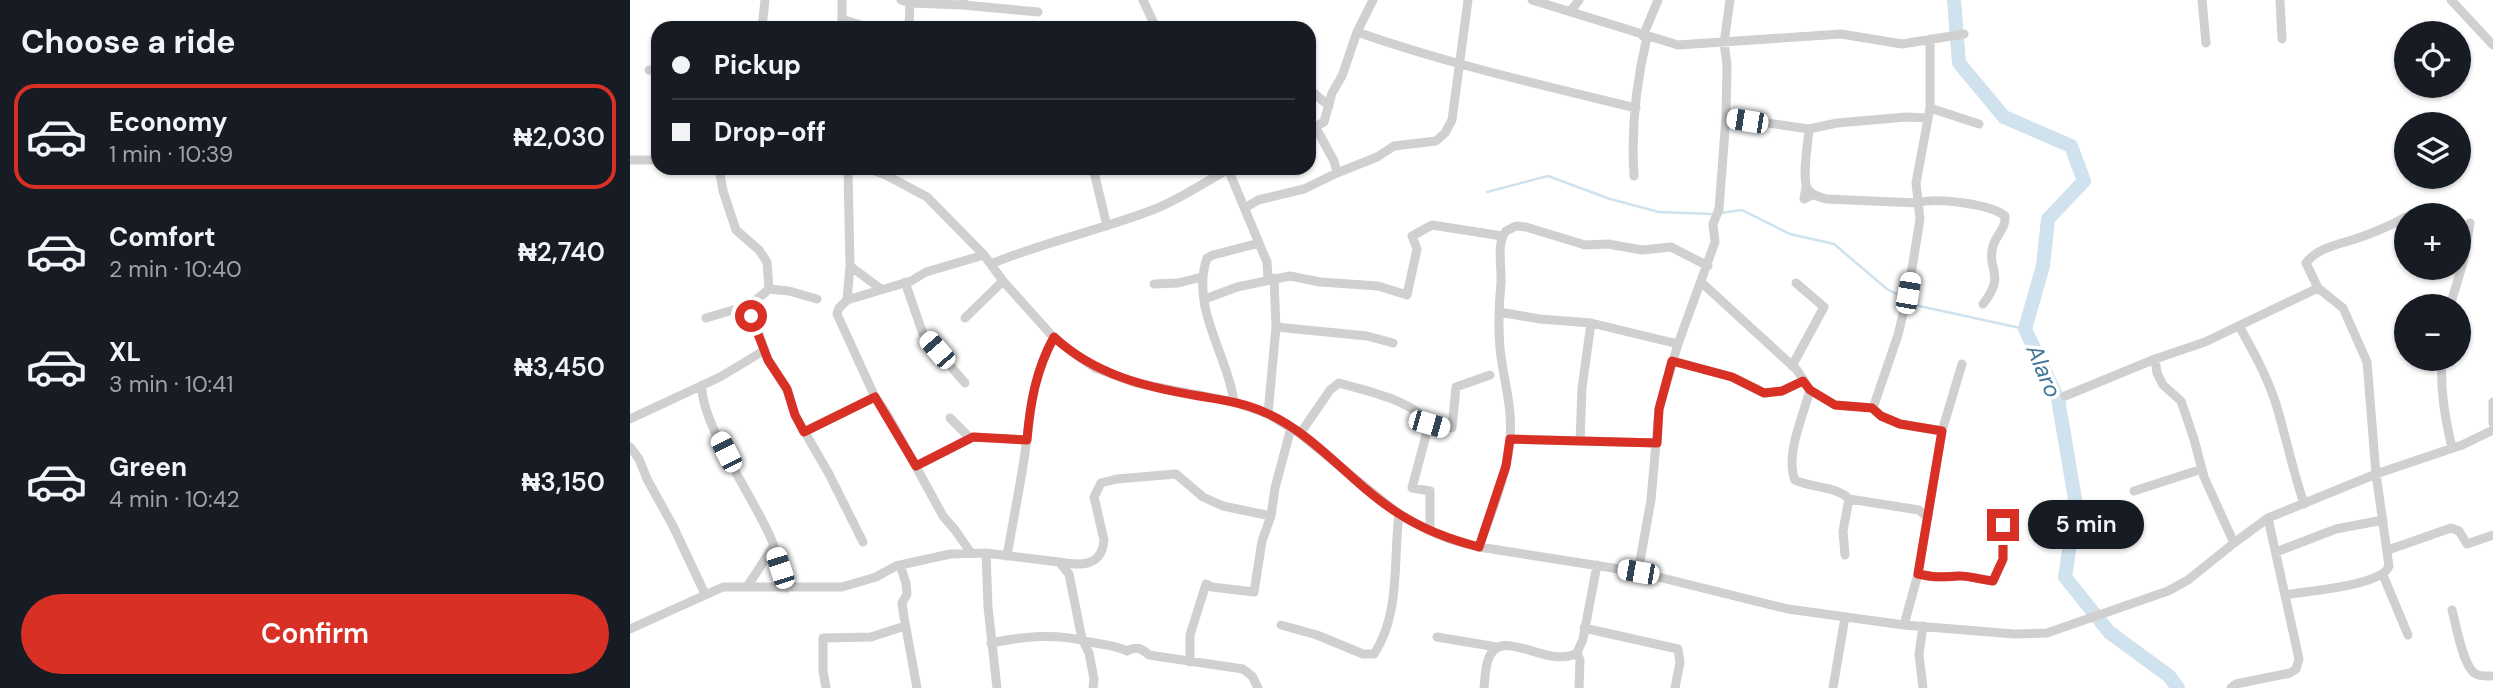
<!DOCTYPE html>
<meta charset="utf-8">
<style>
:root{--surface:#171b24;--page:#242831;--text:#f1f3f6;--muted:#9ea1a6;--line:#363941;--accent:#d93025}
body{margin:0;font-family:"DM Sans",sans-serif;background:var(--page);color:var(--text);height:100vh;display:flex;flex-direction:column;font-size:26px;white-space:nowrap}
*{box-sizing:border-box;margin:0}
p{font-size:23px;color:var(--muted)}
.icon{flex:none;width:38px;height:38px;fill:none;stroke:currentColor;stroke-width:2;stroke-linecap:round;stroke-linejoin:round}
.map{position:relative;flex:1;overflow:hidden}
.details{display:flex;flex-direction:column;background:var(--surface);width:630px}
.details>*{flex:none}
.hud{position:absolute;left:21px;top:21px;width:665px;height:154px;border-radius:21px;box-shadow:0 2px 5px #0004;display:grid;align-content:center;height:154px;padding:0 21px;background:var(--surface)}
.controls{position:absolute;left:1764px;top:21px;display:grid;gap:14px}
.controls a{display:grid;place-items:center;width:77px;height:77px;border-radius:50%;background:var(--surface);box-shadow:0 2px 5px #0004;font-size:35px}
.end{position:absolute;width:32px;height:32px;margin:-16px;border:9px solid #d93025;background:#fff;box-shadow:0 0 0 4px #fff}
.from{border-radius:50%}
.bubble{position:absolute;height:49px;border-radius:24px;background:var(--surface);box-shadow:0 2px 5px #0004;font-size:23px;font-weight:600;line-height:49px;text-align:center}
.car{position:absolute;width:21px;height:42px;margin:-21px -10px;border-radius:9px;box-shadow:0 0 5px 2px #0007;background:linear-gradient(#fff 24%,#345 0 40%,#fff 0 76%,#345 0 86%,#fff 0)}
.hud b{display:flex;align-items:center;gap:24px;height:66px;font-size:26px}
.hud b+b{border-top:2px solid var(--line)}
.hud i{width:18px;height:18px;background:var(--text)}
ul{padding:0;list-style:none}
li{display:flex;align-items:center;gap:21px;height:105px;margin:0 14px 10px;padding:0 7px;border:4px solid transparent;border-radius:21px}
li div{flex:1}
li b{display:block;font-size:26px}
li em{font-style:normal;font-weight:600}
li.current{border-color:var(--accent)}
li>.icon{width:63px;height:63px;stroke-width:1.5}
h2{padding:0 21px;font-size:32px;line-height:84px}
.primary-button{display:flex;gap:14px;margin-top:auto;padding:14px 21px}
.primary-button a{flex:1;height:80px;border-radius:42px;background:var(--accent);color:#fff;font-size:28px;font-weight:600;line-height:80px;text-align:center}
main{display:flex;flex:1;min-height:0}
.map>svg:first-child{display:block}
.lines{fill:none;stroke-linecap:round;stroke-linejoin:round}
.stream{stroke:#cfe2ee;stroke-width:2.5}
.river{stroke:#cfe2ee;stroke-width:14}
.minor{stroke:#d0d0d0;stroke-width:9}
.route{stroke:#d93025;stroke-width:9}
.labels{text-anchor:middle;stroke-width:7;stroke-linejoin:round;paint-order:stroke}
.water-label{font-size:23px;font-style:italic;fill:#3f7597;stroke:#fff}
</style>
<main>
<section class="details">
<h2>Choose a ride</h2>
<ul>
<li class="current"><svg class="icon" aria-label="car" viewBox="0 0 24 24"><path d="M5 17H2v-5l4-1 3-4h7l3 4 3 1v5h-3M9 17h6M6 11h13"/><circle cx="7" cy="17" r="2"/><circle cx="17" cy="17" r="2"/></svg><div><b>Economy</b><p>1 min · 10:39</p></div><em>₦2,030</em></li>
<li><svg class="icon" aria-label="car" viewBox="0 0 24 24"><path d="M5 17H2v-5l4-1 3-4h7l3 4 3 1v5h-3M9 17h6M6 11h13"/><circle cx="7" cy="17" r="2"/><circle cx="17" cy="17" r="2"/></svg><div><b>Comfort</b><p>2 min · 10:40</p></div><em>₦2,740</em></li>
<li><svg class="icon" aria-label="car" viewBox="0 0 24 24"><path d="M5 17H2v-5l4-1 3-4h7l3 4 3 1v5h-3M9 17h6M6 11h13"/><circle cx="7" cy="17" r="2"/><circle cx="17" cy="17" r="2"/></svg><div><b>XL</b><p>3 min · 10:41</p></div><em>₦3,450</em></li>
<li><svg class="icon" aria-label="car" viewBox="0 0 24 24"><path d="M5 17H2v-5l4-1 3-4h7l3 4 3 1v5h-3M9 17h6M6 11h13"/><circle cx="7" cy="17" r="2"/><circle cx="17" cy="17" r="2"/></svg><div><b>Green</b><p>4 min · 10:42</p></div><em>₦3,150</em></li>
</ul>
<div class="primary-button"><a>Confirm</a></div>
</section>
<div class="map">
<svg width="1863" height="688" viewBox="0 0 1863 688">
<rect width="100%" height="100%" fill="#fff"/>
<g class="lines">
<path class="stream" d="M 857,192 L 918,176 L 980,199 L 1029,212 L 1083,214
M 1090,213 L 1112,210 L 1160,234 L 1204,244 L 1257,289 L 1289,306 L 1395,329"/>
<path class="river" d="M 1324,0 L 1329,63 L 1374,117 L 1441,146 L 1454,181 L 1418,219 L 1413,266 L 1395,329 L 1428,399 L 1446,505 L 1435,577 L 1479,632 L 1539,676 L 1548,688"/>
<path class="minor" d="M 212,0 L 212,19 L 239,28
M 271,0 L 280,3 L 279,28
M 513,0 L 526,28
M 902,0 L 1048,45 L 1211,34 L 1272,44 L 1334,34
M 1572,0 L 1576,43
M 1650,0 L 1652,39
M 1821,0 L 1863,45
M 280,3 L 333,5 L 334,0
M 333,5 L 408,12
M 940,12 L 949,0
M 132,28 L 135,0
M 727,32 C 818,64 912,85 1006,108
M 1013,36 L 1028,0
M 19,70 L 28,70
M 679,89 L 699,106
M 1300,108 L 1349,124
M 1096,117 L 1179,129 L 1207,123 L 1276,117 L 1298,118
M 1179,129 C 1178,143 1172,176 1177,188 C 1181,195 1189,197 1197,199 L 1287,203 C 1305,197 1361,204 1375,216 C 1376,229 1366,235 1363,246 C 1356,271 1377,273 1353,304
M 679,130 L 694,122 L 702,93 L 712,76 L 727,32 L 743,0
M 0,160 L 28,160
M 89,168 L 93,191 L 106,230 L 129,250 L 137,262 L 139,289
M 218,168 L 220,266 L 251,289
M 237,168 L 256,175 L 297,197 L 354,255 L 373,281 L 425,339 L 449,357 L 465,368 L 506,383 L 604,402 L 638,414 L 670,434 L 769,514 L 800,531 L 822,540 L 849,547 L 1008,572 L 1158,609 L 1274,625 L 1384,634 L 1417,633 L 1538,591 L 1558,580 L 1604,543 L 1638,518 L 1746,474 L 1832,445 L 1863,430
M 463,168 L 477,226
M 598,169 L 637,262 L 638,279
M 707,173 L 747,157 L 764,146 L 806,141 L 815,133 L 822,120 L 838,0
M 1004,176 C 1001,129 1006,83 1017,37
M 1176,187 L 1174,199 L 1182,195
M 615,208 L 628,200 L 674,189 L 707,173 L 704,161 L 686,128
M 1780,215 L 1790,210
M 361,264 C 414,242 471,230 525,209 C 551,199 576,181 601,168
M 275,282 L 293,334 L 335,383
M 1071,282 L 1167,370 L 1180,390 L 1205,405 L 1243,408 L 1251,416 L 1270,424 L 1312,431 L 1288,574 L 1274,625
M 524,284 L 548,283 L 572,277
M 1688,288 L 1676,263 C 1687,248 1707,245 1725,239 C 1743,233 1760,226 1776,217
M 187,299 L 159,291 L 139,289 L 125,301 L 120,309 L 138,360 L 157,389 L 165,415 L 199,474 L 233,542
M 575,299 L 607,287 L 660,276 L 690,282 L 748,286 L 777,295 L 787,249 L 782,236 L 802,225 L 872,236
M 217,300 L 220,266
M 1820,306 L 1833,263 L 1840,223
M 869,312 L 910,319 L 961,323 L 1048,344
M 76,318 L 120,305
M 335,318 L 373,281
M 1609,326 C 1623,351 1637,376 1646,404 C 1656,437 1663,471 1674,504
M 646,327 L 737,336 L 763,343
M 1525,359 L 1527,373 L 1533,385 L 1551,401 L 1564,439 L 1574,477 L 1604,543
M 1812,359 C 1810,391 1815,417 1822,448
M 1043,361 L 1102,377 L 1134,393 L 1152,391 L 1173,381
M 1162,366 L 1194,307 L 1166,283
M 72,385 C 70,424 127,502 142,541 C 148,556 152,572 157,588
M 1180,390 C 1173,416 1155,455 1165,480 C 1181,488 1207,486 1219,499 L 1289,510 L 1298,518
M 1435,396 L 1525,359 L 1575,342 L 1688,288 L 1713,308 L 1737,362 L 1746,474 L 1759,566 C 1752,586 1676,591 1655,595
M 604,402 C 598,355 560,308 577,258 L 583,255 L 629,243
M 1863,402 L 1863,423
M 1243,408 L 1268,335 L 1278,293 L 1290,219 L 1286,183 L 1300,108 L 1300,39
M 638,414 L 646,327 L 644,278
M 320,418 L 340,438
M 0,419 L 90,377 L 135,350
M 799,424 L 822,428 L 826,387 L 860,375
M 1312,431 L 1332,364
M 174,432 L 245,397
M 670,434 L 700,390 L 709,383 C 736,391 783,400 799,424 L 782,488 L 800,491 L 800,531
M 880,439 L 1027,443
M 950,441 L 952,388 L 961,323
M 0,447 L 9,459 L 17,479 L 43,526 L 75,594
M 286,466 L 343,437 L 397,440
M 1504,491 L 1572,469
M 849,547 C 861,513 877,476 880,439 C 883,407 873,379 870,348 C 868,327 869,305 871,283 C 872,267 866,244 876,231 L 886,226 L 896,227 L 955,245 L 978,244 L 1012,250 L 1041,247 L 1078,266
M 1758,550 L 1821,528 L 1829,531 L 1837,544 L 1863,535
M 1646,552 L 1706,529 L 1753,520
M 341,553 L 325,530 L 313,516 L 257,414 L 245,397 L 207,314 L 209,308 L 217,300 L 281,281 L 296,272 L 354,255
M 356,553 L 358,607 L 367,688
M 1215,555 L 1213,531 L 1219,499
M 377,556 C 383,521 390,487 395,453 C 401,410 402,376 424,337
M 429,562 C 450,566 472,567 474,540 L 464,497 L 471,483 L 487,479 L 546,474 L 573,497 L 593,506 L 641,516
M 270,565 L 276,583 L 277,594 L 272,603 L 274,617 L 287,688
M 1008,572 L 1021,500 L 1029,409 L 1048,344 L 1085,242 L 1083,224 L 1089,209 L 1096,117 L 1097,65 L 1094,43 L 1100,0
M 1288,574 C 1306,578 1311,577 1328,576 C 1333,575 1355,580 1363,581 L 1373,560 L 1373,525
M 1753,575 L 1778,635
M 117,587 L 143,547
M 1822,610 C 1826,624 1833,668 1846,674 C 1851,677 1858,676 1863,676
M 651,625 L 687,635 L 733,654 L 744,654 C 771,613 763,560 769,514
M 1293,626 L 1289,654 L 1293,688
M 954,628 L 1048,649 L 1050,662 L 1045,688
M 0,629 L 93,587 L 212,587 L 246,577 L 266,566 L 320,554 L 356,553 L 429,562 L 439,574 L 452,639 L 459,653 L 464,679 L 463,688
M 807,637 L 867,647
M 361,643 C 395,636 426,633 460,642 C 473,645 485,645 497,651 C 507,646 511,648 519,655 L 613,669 L 622,676 L 628,688
M 947,653 L 950,660 L 949,688
M 560,662 L 560,635 L 576,584 L 582,587 L 624,592 L 632,541 L 641,516 L 645,488 L 661,428
M 196,688 L 193,671 L 193,638 L 241,637 L 275,626
M 854,688 C 855,679 855,669 858,660 C 870,623 916,670 947,653 L 953,639 L 967,565
M 1203,688 L 1215,617
M 1601,688 L 1606,684 L 1660,673 L 1666,669 L 1669,659 L 1638,518"/>
</g>
<g class="lines">
<path class="route" d="M 121,316 L 138,360 L 157,389 L 165,415 L 174,432 L 245,397 L 286,466 L 343,437 L 397,440 C 400,403 406,370 424,337 C 465,375 515,387 569,396 C 592,400 615,403 636,413 C 688,436 723,486 771,515 C 796,531 822,540 849,547 L 876,466 L 880,439 L 1027,443 L 1029,409 L 1042,361 L 1102,377 L 1134,393 L 1152,391 L 1173,381 L 1180,390 L 1205,405 L 1242,408 L 1251,416 L 1270,424 L 1312,431 L 1288,574 C 1307,578 1310,577 1328,576 C 1333,575 1355,580 1363,581 L 1373,559 L 1373,525"/>
</g>
<g class="labels">
<g class="water-label">
<text transform="translate(1414 371) rotate(67)" y="8">Alaro</text>
</g>
</g>
</svg>
<div class="controls">
<a><svg class="icon" aria-label="locate" viewBox="0 0 24 24"><circle cx="12" cy="12" r="6"/><path d="M12 2v4M12 18v4M2 12h4M18 12h4"/></svg></a>
<a><svg class="icon" aria-label="layers" viewBox="0 0 24 24"><path d="M12 4l9 5-9 5-9-5zM3 14l9 5 9-5"/></svg></a>
<a>+</a>
<a>−</a>
</div>
<i class="end from" style="left:121px;top:316px"></i>
<i class="end" style="left:1373px;top:525px"></i>
<div class="bubble" style="left:1398px;top:500px;width:116px">5 min</div>
<i class="car" style="left:1117px;top:121px;rotate:279deg"></i>
<i class="car" style="left:1278px;top:293px;rotate:10deg"></i>
<i class="car" style="left:307px;top:350px;rotate:319deg"></i>
<i class="car" style="left:799px;top:424px;rotate:106deg"></i>
<i class="car" style="left:96px;top:452px;rotate:333deg"></i>
<i class="car" style="left:150px;top:568px;rotate:342deg"></i>
<i class="car" style="left:1008px;top:572px;rotate:280deg"></i>
<div class="hud">
<b><i class="from"></i>Pickup</b>
<b><i></i>Drop-off</b>
</div>
</div>
</main>
